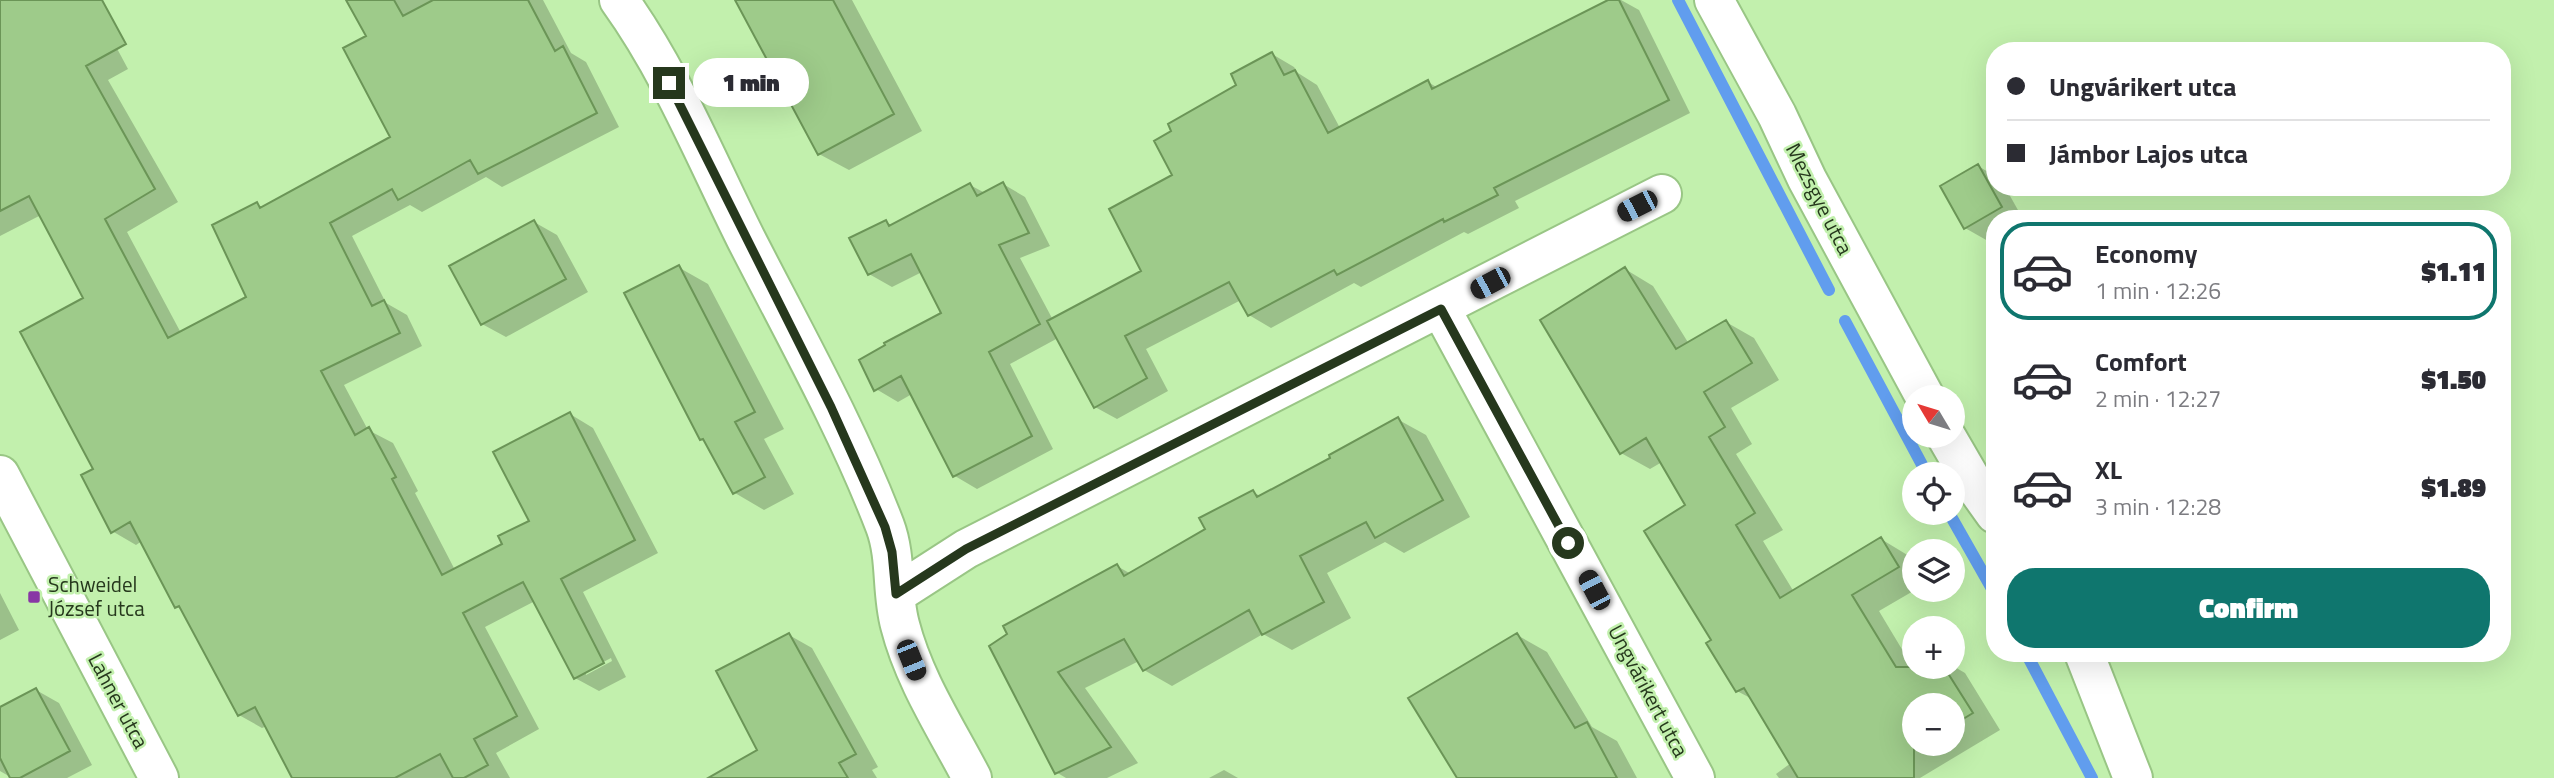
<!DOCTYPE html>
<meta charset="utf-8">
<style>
:root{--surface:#fff;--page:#f7f7f7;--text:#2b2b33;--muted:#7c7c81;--line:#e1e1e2;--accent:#0f766e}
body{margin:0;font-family:"Titillium Web",sans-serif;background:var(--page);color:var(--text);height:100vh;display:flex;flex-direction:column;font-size:26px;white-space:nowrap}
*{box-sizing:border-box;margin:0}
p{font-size:23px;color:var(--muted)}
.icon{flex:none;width:38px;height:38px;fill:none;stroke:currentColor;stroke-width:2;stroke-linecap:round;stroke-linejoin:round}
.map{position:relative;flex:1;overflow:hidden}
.side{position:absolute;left:1986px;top:210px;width:525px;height:452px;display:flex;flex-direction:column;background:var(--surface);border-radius:28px;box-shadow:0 7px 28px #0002}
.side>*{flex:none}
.hud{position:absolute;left:1986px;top:42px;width:525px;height:154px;border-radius:28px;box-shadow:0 7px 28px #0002;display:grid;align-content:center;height:154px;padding:0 21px;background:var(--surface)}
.needle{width:46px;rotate:308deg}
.fabs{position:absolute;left:1902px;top:385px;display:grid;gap:14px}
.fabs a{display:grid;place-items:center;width:63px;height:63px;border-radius:50%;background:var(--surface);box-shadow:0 7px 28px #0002;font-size:35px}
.end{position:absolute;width:32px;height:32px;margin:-16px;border:9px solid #26381d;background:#fff;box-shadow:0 0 0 4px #fff}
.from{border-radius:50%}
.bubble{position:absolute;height:49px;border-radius:24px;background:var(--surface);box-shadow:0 7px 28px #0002;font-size:23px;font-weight:800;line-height:49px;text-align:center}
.car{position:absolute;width:21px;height:42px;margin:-21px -10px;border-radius:9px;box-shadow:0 0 5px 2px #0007;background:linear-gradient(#222 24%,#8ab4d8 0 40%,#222 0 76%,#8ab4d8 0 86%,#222 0)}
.hud b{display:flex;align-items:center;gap:24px;height:66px;font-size:26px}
.hud b+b{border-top:2px solid var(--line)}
.hud i{width:18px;height:18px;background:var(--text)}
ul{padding:12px 0 0;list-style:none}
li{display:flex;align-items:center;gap:21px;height:98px;margin:0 14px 10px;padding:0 7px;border:4px solid transparent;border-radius:28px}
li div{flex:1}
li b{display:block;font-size:26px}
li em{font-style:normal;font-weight:800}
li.on{border-color:var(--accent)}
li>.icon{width:63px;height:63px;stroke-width:1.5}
.action{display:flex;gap:14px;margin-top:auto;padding:14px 21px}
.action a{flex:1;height:80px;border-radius:28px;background:var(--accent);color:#fff;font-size:28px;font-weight:800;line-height:80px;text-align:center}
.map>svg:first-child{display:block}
.shadow{fill:#0003;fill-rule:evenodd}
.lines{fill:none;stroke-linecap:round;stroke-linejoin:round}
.stream{stroke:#619dee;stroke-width:12}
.building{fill:#9ecb8a;stroke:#6b9557;stroke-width:2}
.minor-casing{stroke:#99c685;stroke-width:42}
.minor{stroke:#fff;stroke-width:38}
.route{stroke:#26381d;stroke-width:9}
.poi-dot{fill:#8836a5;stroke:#c2f0ad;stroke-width:2.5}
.labels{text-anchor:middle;stroke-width:5;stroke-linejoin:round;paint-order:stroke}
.street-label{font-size:21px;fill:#26381d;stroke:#c2f0ad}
.poi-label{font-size:21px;fill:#26381d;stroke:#c2f0ad;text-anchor:start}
</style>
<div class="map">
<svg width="2554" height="778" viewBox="0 0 2554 778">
<rect width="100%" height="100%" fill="#c2f0ad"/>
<path class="shadow" d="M 32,0 L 91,0 L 128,69 L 108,80 L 178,202 L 127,232 L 181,333 L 248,297 L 257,204 L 263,208 L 392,137 L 368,37 L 348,0 L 543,0 L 571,53 L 586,62 L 619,127 L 502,187 L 486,177 L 422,212 L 410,205 L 352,236 L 386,303 L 407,315 L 422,346 L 344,385 L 368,430 L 393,443 L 418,491 L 415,493 L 455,570 L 504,545 L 531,522 L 570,414 L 593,428 L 658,553 L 583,592 L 626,677 L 599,691 L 575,678 L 535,601 L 485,627 L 539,729 L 496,753 L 510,778 L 294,778 L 267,726 L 262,728 L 239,715 L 183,610 L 177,607 L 142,541 L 136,545 L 112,531 L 95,470 L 86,299 L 41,215 L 0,236 L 0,20 ZM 611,658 L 612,661 L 586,675 L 586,671 Z
M 759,0 L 852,0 L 922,131 L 849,170 L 819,154 Z
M 1612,0 L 1621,0 L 1639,10 L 1690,113 L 1515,201 L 1519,208 L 1468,234 L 1464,232 L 1361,287 L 1354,283 L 1271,328 L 1249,315 L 1241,300 L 1146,349 L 1168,391 L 1117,419 L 1095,407 L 1058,338 L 1010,364 L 1053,449 L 977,489 L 955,476 L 912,394 L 898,402 L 876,389 L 943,314 L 922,272 L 892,287 L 869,274 L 886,222 L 893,226 L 970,185 L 985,193 L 1003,184 L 1025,197 L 1050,246 L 1020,258 L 1053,320 L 1144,271 L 1175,176 L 1239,85 L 1272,54 L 1294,67 L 1298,73 L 1317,85 L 1340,128 L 1428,82 L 1438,88 Z
M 1978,166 L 1995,176 L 1995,187 L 2005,187 L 2023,219 L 1995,219 L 1995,237 L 1988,241 L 1965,228 Z
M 534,222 L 557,235 L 588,292 L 506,337 L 482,324 Z
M 678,267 L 708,284 L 784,429 L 764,439 L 794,494 L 764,510 L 735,493 L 706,442 L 702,439 Z
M 1625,269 L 1653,286 L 1689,344 L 1726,322 L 1754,338 L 1779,380 L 1731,408 L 1752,444 L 1736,454 L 1783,530 L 1763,541 L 1794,592 L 1881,539 L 1909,556 L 1914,564 L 1915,590 L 1879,611 L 1915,671 L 1921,667 L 1953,666 L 1965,673 L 2000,730 L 1920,778 L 1779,778 L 1776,774 L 1791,763 L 1754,700 L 1737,691 L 1713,640 L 1688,506 L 1662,462 L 1650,469 L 1621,453 ZM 1914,705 L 1953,705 L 1953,744 L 1914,744 Z
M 1397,419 L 1426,435 L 1470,517 L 1404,553 L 1385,542 L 1327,573 L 1351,618 L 1292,650 L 1263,634 L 1172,686 L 1144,670 L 1139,661 L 1085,688 L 1138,763 L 1107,778 L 1066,778 L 1056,772 L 991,647 L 1117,566 L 1131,574 L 1207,530 L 1253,492 L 1262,497 L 1333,458 Z
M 0,593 L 19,630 L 0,640 Z
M 789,635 L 812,648 L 878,767 L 872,770 L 877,778 L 749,778 L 759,751 Z
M 1517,635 L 1547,652 L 1592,727 L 1617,741 L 1637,778 L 1459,778 Z
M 36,690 L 59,703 L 92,765 L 67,778 L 12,778 L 0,771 L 0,709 Z
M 1224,770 L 1238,778 L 1209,778 Z"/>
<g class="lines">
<path class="stream" d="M 1678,0 L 1829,290
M 1845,321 L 1927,474
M 1949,513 L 1995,594
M 2026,653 L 2092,778"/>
</g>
<path class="building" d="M 0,0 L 102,0 L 126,44 L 86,66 L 155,189 L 105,219 L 168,338 L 246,297 L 212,225 L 257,202 L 260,208 L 390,137 L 343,48 L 366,36 L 346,0 L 394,0 L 403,16 L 433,0 L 528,0 L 555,51 L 563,46 L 597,113 L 478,174 L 470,160 L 398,200 L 392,189 L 330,223 L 372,306 L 384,300 L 400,333 L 321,371 L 355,435 L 369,427 L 396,477 L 392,479 L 442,575 L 502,544 L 498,536 L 529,521 L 493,452 L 570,412 L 635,540 L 561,579 L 604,663 L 574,679 L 523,582 L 463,613 L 517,716 L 474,739 L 488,765 L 464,778 L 453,778 L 440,754 L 395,778 L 292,778 L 255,707 L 238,716 L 179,606 L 175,608 L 130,522 L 111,533 L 81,475 L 93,469 L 20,332 L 83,298 L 29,196 L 0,211 Z
M 735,0 L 833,0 L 894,114 L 818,155 Z
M 1608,0 L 1619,0 L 1669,100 L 1494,188 L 1498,195 L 1444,222 L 1443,219 L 1337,275 L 1334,270 L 1248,316 L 1229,282 L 1125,336 L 1147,378 L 1094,408 L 1047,321 L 1141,271 L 1109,209 L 1172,175 L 1154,141 L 1171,131 L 1168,124 L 1236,85 L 1231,74 L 1272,52 L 1284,75 L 1295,70 L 1328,133 L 1428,80 L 1432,89 Z
M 1978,164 L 2002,207 L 1964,229 L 1940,186 Z
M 1003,182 L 1029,233 L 999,245 L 1040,324 L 989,352 L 1032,436 L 953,477 L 901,376 L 874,391 L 859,360 L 885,345 L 884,343 L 941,313 L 911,254 L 868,275 L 849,238 L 886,220 L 889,226 L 970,183 L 977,196 Z
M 534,220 L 566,279 L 481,325 L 449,266 Z
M 679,265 L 755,412 L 735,422 L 765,477 L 733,494 L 703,439 L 700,440 L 624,293 Z
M 1625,267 L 1676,349 L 1726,320 L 1752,363 L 1704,392 L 1725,427 L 1709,437 L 1755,513 L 1736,525 L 1780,598 L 1881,537 L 1899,567 L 1852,595 L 1896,667 L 1944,667 L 1973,713 L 1953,725 L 1953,705 L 1914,705 L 1914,744 L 1922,744 L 1914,748 L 1914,778 L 1798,778 L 1744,688 L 1736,692 L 1706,643 L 1711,640 L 1644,531 L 1685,505 L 1646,438 L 1620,454 L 1540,320 Z
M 1398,417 L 1443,500 L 1375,538 L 1366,522 L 1300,556 L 1324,602 L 1262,635 L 1249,610 L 1143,671 L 1124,639 L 1058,672 L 1111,747 L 1055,774 L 989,646 L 1007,634 L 1003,626 L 1117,564 L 1124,576 L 1205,529 L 1199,518 L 1253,490 L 1257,497 L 1330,458 L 1329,455 Z
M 789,633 L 856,754 L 839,763 L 848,778 L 708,778 L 757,750 L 716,671 Z
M 1517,633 L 1575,728 L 1587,722 L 1617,778 L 1457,778 L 1408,698 Z
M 36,688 L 70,751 L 20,778 L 10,778 L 0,758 L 0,707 Z"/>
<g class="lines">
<defs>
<path id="minor" d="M 619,0 C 671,72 706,159 746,239 C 793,331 848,429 885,526 C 897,558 891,592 900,625 C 914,680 946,728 972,778
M 1714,0 L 1777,115 L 1807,179 L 1925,397
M 1441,309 L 1695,778
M 1946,436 L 1975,486 L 1995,514
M 0,475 L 159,778
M 896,594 L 966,549 L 1662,194
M 2084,653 L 2133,778"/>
</defs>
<use href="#minor" class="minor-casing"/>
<use href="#minor" class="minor"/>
</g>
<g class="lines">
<path class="route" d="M 669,83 L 831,407 L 885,527 L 892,552 L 896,594 L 966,549 L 1441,309 L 1568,543"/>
</g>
<rect class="poi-dot" x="27" y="590" width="14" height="14" rx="3.5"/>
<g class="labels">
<g class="street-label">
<text transform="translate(1819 199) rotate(63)" y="7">Mezsgye utca</text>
<text transform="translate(1648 691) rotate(62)" y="7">Ungvárikert utca</text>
<text transform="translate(118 701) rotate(62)" y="7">Lahner utca</text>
</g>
<g class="poi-label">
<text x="48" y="592">Schweidel<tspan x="48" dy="24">József utca</tspan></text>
</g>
</g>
</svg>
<div class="fabs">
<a><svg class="needle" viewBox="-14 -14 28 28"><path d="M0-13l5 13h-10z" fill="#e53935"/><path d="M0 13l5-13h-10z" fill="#7c7c81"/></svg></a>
<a><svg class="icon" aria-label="locate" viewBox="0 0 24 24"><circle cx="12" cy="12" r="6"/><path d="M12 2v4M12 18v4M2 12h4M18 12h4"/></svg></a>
<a><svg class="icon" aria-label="layers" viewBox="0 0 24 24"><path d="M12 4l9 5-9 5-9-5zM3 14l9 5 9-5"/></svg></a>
<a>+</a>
<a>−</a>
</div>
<i class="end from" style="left:1568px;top:543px"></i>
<i class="end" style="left:669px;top:83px"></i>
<div class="bubble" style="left:693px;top:58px;width:116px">1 min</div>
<i class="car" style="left:1637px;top:206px;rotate:243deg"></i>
<i class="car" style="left:1490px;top:283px;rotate:242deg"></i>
<i class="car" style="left:1594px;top:590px;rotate:332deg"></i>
<i class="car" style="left:911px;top:660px;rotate:158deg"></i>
<div class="hud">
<b><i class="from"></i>Ungvárikert utca</b>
<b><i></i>Jámbor Lajos utca</b>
</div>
<section class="side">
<ul>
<li class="on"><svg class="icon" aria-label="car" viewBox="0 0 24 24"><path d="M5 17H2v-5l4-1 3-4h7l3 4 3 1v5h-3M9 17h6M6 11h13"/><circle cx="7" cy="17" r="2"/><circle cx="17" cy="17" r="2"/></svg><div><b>Economy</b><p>1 min · 12:26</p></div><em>$1.11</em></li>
<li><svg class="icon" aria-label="car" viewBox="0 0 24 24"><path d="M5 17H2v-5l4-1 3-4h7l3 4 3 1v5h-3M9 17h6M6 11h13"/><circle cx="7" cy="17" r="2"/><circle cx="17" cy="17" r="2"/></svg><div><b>Comfort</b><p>2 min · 12:27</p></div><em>$1.50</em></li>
<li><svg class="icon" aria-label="car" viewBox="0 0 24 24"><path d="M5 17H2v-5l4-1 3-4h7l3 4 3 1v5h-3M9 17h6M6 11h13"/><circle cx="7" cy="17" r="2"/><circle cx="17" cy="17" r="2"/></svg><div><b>XL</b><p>3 min · 12:28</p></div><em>$1.89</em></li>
</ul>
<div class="action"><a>Confirm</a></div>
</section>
</div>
